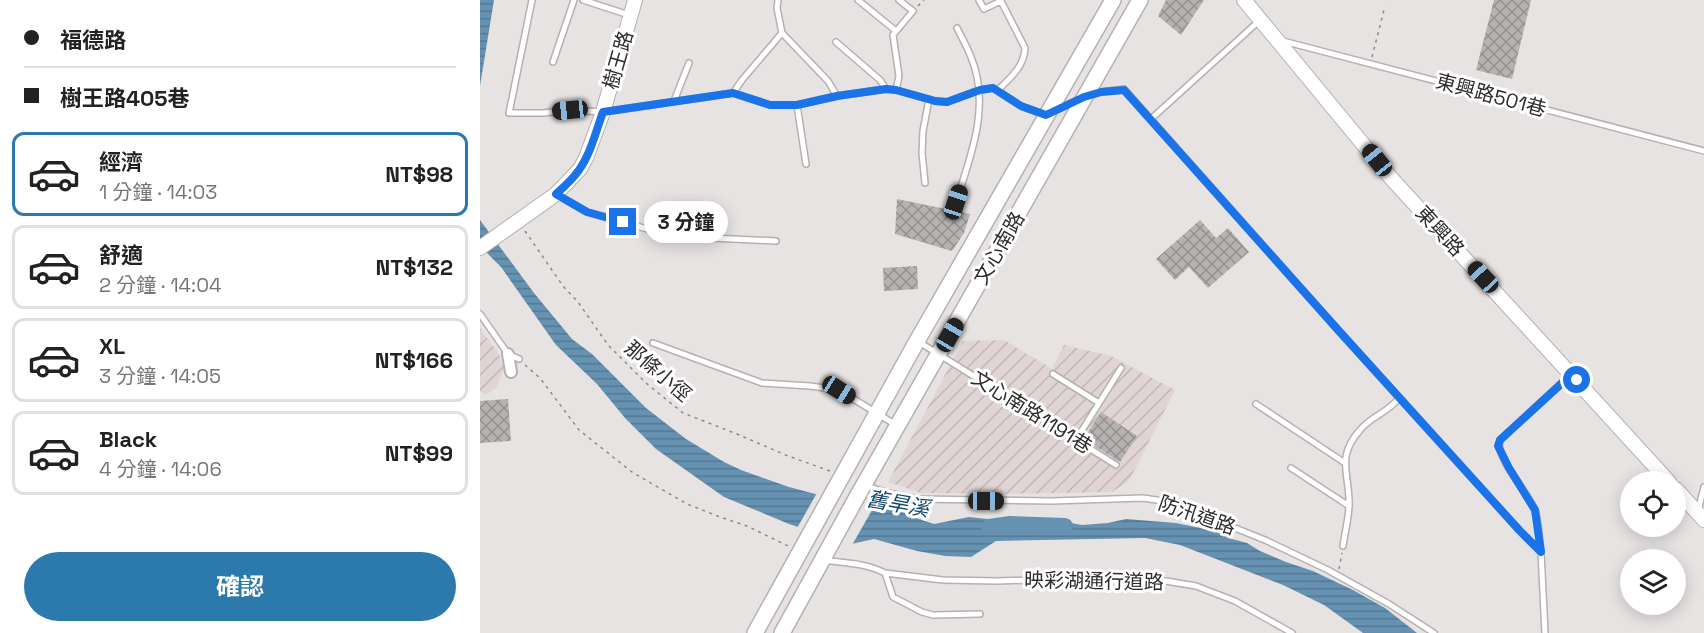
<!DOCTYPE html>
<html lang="zh-TW">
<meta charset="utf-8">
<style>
:root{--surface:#fff;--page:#f6f6f6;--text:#222;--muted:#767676;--line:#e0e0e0;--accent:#2c79ab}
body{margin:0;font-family:"Space Grotesk","Noto Sans TC",sans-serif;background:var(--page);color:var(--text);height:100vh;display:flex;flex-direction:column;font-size:22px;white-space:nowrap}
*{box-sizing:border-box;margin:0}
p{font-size:20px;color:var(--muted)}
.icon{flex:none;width:33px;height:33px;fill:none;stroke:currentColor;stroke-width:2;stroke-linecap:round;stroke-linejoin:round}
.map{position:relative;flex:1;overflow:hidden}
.sheet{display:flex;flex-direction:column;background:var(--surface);width:480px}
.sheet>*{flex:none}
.banner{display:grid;align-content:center;height:132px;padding:0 24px;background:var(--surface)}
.buttons{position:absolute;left:1140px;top:471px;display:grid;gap:12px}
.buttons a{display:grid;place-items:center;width:66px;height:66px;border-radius:50%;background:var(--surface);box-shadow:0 3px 15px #0003;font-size:30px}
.end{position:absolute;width:27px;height:27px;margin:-14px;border:8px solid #1a73e8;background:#fff;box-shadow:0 0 0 3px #fff}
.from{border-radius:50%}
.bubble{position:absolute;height:42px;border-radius:21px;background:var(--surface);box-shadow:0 3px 15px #0003;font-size:20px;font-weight:700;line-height:42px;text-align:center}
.car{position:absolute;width:18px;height:36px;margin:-18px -9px;border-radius:8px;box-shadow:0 0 4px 2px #0007;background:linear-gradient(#222 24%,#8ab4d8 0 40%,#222 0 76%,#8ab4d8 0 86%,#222 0)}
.banner b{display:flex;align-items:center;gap:21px;height:57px;font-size:22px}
.banner b+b{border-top:2px solid var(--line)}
.banner i{width:15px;height:15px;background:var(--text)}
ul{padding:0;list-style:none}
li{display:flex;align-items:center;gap:18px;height:84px;margin:0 12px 9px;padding:0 12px;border:3px solid var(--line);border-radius:12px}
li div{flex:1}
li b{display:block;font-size:22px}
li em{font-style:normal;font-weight:700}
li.selected{border-color:var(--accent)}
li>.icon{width:54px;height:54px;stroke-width:1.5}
.cta{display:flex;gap:12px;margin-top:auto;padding:12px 24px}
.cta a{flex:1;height:69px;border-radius:36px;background:var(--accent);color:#fff;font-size:24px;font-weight:700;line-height:69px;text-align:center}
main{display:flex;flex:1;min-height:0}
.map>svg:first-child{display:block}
.industrial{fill:url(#industrial-furrows)}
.water{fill:url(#water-rules)}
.pier{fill:#e7e3e3}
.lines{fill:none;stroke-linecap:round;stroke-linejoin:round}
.river{stroke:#6692b2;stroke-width:16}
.building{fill:url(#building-cross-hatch)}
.service-casing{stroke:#b4b1b0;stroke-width:8}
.minor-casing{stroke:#b4b1b0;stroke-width:14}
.tertiary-casing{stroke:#b4b1b0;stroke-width:16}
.secondary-casing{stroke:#b4b1b0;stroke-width:18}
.path{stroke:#8c8989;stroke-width:1.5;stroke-dasharray:3 4.5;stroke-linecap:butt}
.service{stroke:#fff;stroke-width:5}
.minor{stroke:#fff;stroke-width:10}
.tertiary{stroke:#fff;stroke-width:14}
.secondary{stroke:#fff;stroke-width:15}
.route{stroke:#1a73e8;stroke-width:8}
.labels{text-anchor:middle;stroke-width:6;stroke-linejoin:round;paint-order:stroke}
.street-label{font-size:20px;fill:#2c2b2a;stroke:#fff}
.water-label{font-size:21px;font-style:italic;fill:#0f4567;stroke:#fff}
</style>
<main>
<section class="sheet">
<div class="banner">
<b><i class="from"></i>福德路</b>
<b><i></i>樹王路405巷</b>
</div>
<ul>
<li class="selected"><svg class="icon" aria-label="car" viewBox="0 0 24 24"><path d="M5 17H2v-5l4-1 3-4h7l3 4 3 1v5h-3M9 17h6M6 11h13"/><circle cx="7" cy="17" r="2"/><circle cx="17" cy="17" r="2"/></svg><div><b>經濟</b><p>1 分鐘 · 14:03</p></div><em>NT$98</em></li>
<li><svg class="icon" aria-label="car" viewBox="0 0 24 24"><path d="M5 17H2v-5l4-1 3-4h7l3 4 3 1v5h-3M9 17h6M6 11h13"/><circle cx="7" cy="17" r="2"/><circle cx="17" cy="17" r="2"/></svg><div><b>舒適</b><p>2 分鐘 · 14:04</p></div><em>NT$132</em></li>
<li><svg class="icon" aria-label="car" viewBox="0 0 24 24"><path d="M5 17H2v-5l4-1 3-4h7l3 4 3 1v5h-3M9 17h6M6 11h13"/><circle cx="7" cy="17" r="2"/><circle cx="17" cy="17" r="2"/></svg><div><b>XL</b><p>3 分鐘 · 14:05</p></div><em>NT$166</em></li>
<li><svg class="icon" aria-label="car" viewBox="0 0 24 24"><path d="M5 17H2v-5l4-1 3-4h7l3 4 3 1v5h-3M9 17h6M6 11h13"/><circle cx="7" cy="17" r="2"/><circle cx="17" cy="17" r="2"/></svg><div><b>Black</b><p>4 分鐘 · 14:06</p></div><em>NT$99</em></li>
</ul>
<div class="cta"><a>確認</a></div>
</section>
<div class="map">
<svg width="1224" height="633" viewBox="0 0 1224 633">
<defs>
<pattern id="industrial-furrows" width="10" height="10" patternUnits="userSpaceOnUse" patternTransform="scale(1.5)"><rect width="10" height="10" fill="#e0d4d4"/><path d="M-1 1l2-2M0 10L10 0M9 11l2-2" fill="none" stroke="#c0b6b6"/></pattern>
<pattern id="water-rules" width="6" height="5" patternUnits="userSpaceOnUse" patternTransform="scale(1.5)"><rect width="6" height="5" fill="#6692b2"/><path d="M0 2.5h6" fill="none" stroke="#547791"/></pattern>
<pattern id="building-cross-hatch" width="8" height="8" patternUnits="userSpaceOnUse" patternTransform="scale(1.5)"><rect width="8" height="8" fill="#b6b2b2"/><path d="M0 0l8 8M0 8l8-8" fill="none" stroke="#949191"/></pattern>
</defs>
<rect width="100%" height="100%" fill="#e7e3e3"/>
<path class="industrial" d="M 0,328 L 19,354 L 24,370 L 16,388 L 5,395 L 0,391 Z
M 524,340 L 572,369 L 584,345 L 631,356 L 695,390 L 649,481 L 632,492 L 515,494 L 442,493 L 408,482 L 483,341 Z"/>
<path class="water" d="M 0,0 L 14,0 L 0,86 Z
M 0,220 L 54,293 L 92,339 L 112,354 L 166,408 L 206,439 L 244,462 L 261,470 L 309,487 L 392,509 L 400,497 L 430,516 L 454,524 L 489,517 L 508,519 L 549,528 L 585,522 L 602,525 L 628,523 L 646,519 L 696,523 L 735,531 L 752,539 L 767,543 L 780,551 L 806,562 L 833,571 L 873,590 L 905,608 L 937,633 L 883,633 L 844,605 L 803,585 L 700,545 L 665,538 L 516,541 L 491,557 L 465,556 L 437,551 L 394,539 L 371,544 L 309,524 L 244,497 L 176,449 L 145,418 L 117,384 L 76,345 L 21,267 L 0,246 Z"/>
<path class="pier" d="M 338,491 L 391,505 L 398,495 L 400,496 L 371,547 L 316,530 Z"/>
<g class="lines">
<path class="river" d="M 509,527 L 530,524 L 585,526"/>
</g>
<path class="building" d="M 686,0 L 724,0 L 701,35 L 678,16 Z
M 1014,0 L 1051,0 L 1032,79 L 996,70 Z
M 417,199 L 490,214 L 484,233 L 472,251 L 415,234 Z
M 720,220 L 736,238 L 748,228 L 769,252 L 728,288 L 709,267 L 695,280 L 676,259 Z
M 437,266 L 438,289 L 404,291 L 403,268 Z
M 28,399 L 31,441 L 0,443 L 0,401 Z
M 621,412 L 657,436 L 640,462 L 604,439 Z"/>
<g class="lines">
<defs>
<path id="service" d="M 52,0 L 29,113 L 63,113 L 90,110 L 123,112 L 253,93 L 290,105 L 317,105 L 357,96 L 406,89 L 416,90 L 455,101 L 467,102 L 499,90 L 513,88 L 541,106 L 565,115
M 103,0 L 149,15
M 298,0 L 297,8 L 302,33 L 348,81 L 357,96
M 378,0 L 416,31
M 499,0 L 504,9 L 521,1 L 545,48 C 544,67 531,77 518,90
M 803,41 L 1224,151
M 356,42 L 400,80 L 406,89
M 73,62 L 94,0
M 416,90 L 419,76 L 413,35 L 433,11 L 419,0
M 253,93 L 262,80 L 302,33
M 609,96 L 621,92 L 644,89 L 859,331 L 1040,531 L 1061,552 L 1065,633
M 194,101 L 209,63
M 317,105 L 326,164
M 574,111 L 598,100
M 671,119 L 779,21
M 445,183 L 442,153 L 443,131 L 449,99
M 77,195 L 107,212 L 178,232 L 231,238 L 296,241
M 476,202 C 491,156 511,105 491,57 C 487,47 482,38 477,28
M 0,314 L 28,354 L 39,359
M 439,342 L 636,465
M 173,343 L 282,383 L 330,386 L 359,390 L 416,425
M 573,374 L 619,403
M 776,404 L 865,463
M 596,440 L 641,368
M 811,468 L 869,506
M 387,486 L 408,493 L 438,499 L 572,501 L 663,498 L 690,502 L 785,540 L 848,570 L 909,604 L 954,633
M 1218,511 L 1224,487
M 863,546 C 865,531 870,514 869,500 C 868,470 857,456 880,430 C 891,416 909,412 919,398
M 1061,552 C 1059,538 1059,523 1055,510 C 1048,492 1015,459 1020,440 L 1090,375
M 343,560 C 365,563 386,563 405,573 L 413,597 L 442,612 L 453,615 L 500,614
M 405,573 L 463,580 L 518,581 L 635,577 L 674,579 L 716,586 L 755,601 L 812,633"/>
<path id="minor" d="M 28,354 L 31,372"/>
<path id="tertiary" d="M 764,0 L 911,178 L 1189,482
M 0,248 L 76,194 L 100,169 L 106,158 L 123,112 L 155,0
M 1196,489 L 1224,520"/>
<path id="secondary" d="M 275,633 L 437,341 L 633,0
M 302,633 L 378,495 L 660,0"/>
</defs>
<use href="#service" class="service-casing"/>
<use href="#minor" class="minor-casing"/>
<use href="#tertiary" class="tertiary-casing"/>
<use href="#secondary" class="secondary-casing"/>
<path class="path" d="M 438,6 L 444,0
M 892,57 L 905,6
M 45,231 L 83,286 L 98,302 L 128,345 L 166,383 L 203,413 L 257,434 L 308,456 L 350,471
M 45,365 L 60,378 L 99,430 L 152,472 L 207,504 L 240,517 L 267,526 L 308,546
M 859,569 L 862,553"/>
<use href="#service" class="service"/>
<use href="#minor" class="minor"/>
<use href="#tertiary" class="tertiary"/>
<use href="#secondary" class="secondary"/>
</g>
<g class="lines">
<path class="route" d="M 143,222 L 107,212 L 76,194 C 84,187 93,179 99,170 C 111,153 116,131 123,112 L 253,93 L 290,105 L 317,105 L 357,96 L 406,89 L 416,90 L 455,101 L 467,102 L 500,90 L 513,88 L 541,106 L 566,115 L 604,97 L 621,92 L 644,90 L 859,331 L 1040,531 L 1061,552 L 1055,510 L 1029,468 L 1018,446 L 1020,440 L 1092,374 L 1097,380"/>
</g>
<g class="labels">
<g class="street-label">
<text transform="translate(138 60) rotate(-74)" y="7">樹王路</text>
<text transform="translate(1011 95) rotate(15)" y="7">東興路501巷</text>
<text transform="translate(960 231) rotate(47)" y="7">東興路</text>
<text transform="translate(519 248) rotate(-60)" y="7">文心南路</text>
<text transform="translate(178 371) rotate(41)" y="7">那條小徑</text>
<text transform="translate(552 412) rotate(32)" y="7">文心南路1191巷</text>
<text transform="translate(717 515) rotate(19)" y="7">防汛道路</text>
<text transform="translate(614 581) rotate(1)" y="7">映彩湖通行道路</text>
</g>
<g class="water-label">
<text transform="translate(418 504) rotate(10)" y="7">舊旱溪</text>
</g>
</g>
</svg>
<div class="buttons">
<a><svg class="icon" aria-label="locate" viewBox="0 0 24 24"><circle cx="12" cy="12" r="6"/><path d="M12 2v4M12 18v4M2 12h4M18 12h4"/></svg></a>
<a><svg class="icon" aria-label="layers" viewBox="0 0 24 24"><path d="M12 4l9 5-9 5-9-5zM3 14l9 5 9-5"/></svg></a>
</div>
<i class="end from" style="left:1097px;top:380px"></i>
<i class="end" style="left:143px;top:222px"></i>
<div class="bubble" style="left:164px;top:201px;width:84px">3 分鐘</div>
<i class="car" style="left:90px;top:110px;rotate:264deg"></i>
<i class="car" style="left:897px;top:160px;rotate:321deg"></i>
<i class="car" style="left:476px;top:202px;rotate:18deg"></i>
<i class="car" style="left:1003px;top:277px;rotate:317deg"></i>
<i class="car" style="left:470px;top:335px;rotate:30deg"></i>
<i class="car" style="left:359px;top:390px;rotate:122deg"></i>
<i class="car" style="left:506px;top:501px;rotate:90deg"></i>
</div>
</main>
